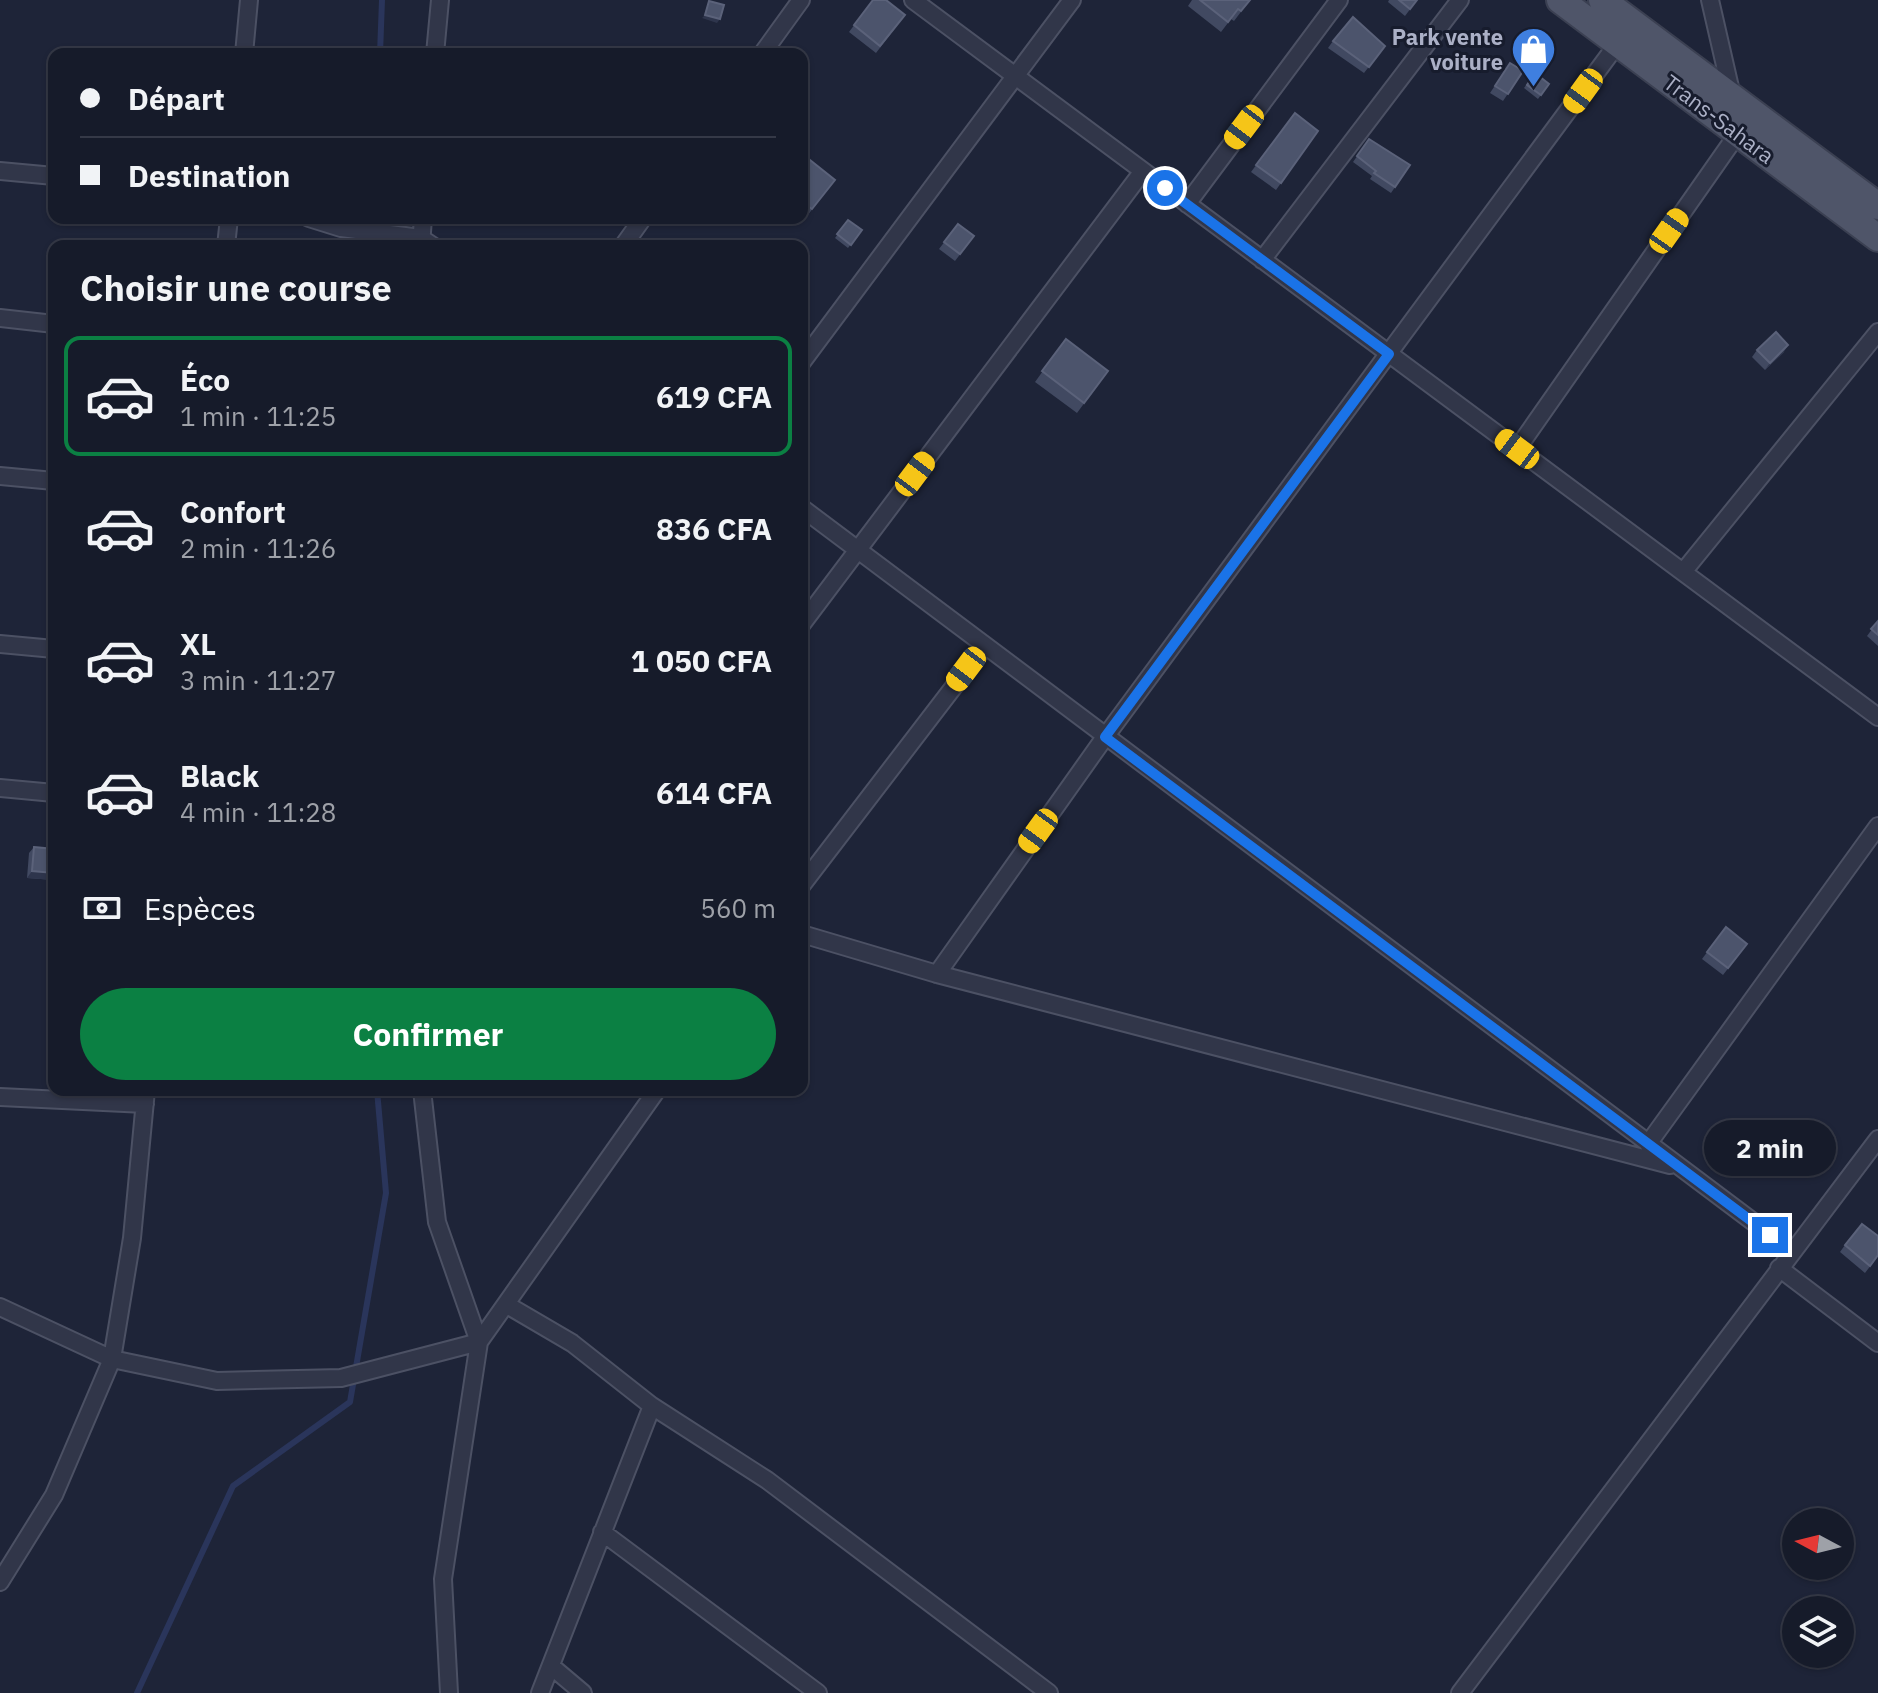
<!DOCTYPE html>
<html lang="fr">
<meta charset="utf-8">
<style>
:root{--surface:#161b2a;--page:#232836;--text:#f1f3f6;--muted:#9ea1a8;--line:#353947;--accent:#0b8043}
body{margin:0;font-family:"IBM Plex Sans",sans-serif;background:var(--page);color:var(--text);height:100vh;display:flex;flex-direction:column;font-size:30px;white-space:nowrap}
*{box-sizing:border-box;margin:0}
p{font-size:26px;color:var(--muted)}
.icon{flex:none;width:44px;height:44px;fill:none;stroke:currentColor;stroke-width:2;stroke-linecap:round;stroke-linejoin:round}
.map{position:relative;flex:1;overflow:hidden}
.panel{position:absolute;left:48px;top:240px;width:760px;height:856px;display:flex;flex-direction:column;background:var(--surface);border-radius:16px;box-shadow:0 2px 6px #0004,0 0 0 2px var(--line)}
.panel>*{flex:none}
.banner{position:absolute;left:48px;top:48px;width:760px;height:176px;border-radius:16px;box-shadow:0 2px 6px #0004,0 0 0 2px var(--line);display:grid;align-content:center;height:176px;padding:0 32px;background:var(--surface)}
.needle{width:52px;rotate:277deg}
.controls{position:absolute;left:1782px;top:1508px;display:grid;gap:16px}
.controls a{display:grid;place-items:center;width:72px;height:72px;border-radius:50%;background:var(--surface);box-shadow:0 2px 6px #0004,0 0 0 2px var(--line);font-size:40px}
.end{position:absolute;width:36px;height:36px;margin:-18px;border:10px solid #1a73e8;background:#fff;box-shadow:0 0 0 4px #fff}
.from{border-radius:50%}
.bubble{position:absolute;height:56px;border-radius:28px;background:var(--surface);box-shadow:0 2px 6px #0004,0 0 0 2px var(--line);font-size:26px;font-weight:700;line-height:56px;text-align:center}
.car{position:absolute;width:24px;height:48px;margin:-24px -12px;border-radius:10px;box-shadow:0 0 6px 2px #0007;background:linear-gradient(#f5c518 24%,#345 0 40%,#f5c518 0 76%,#345 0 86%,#f5c518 0)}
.banner b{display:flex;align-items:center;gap:28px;height:76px;font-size:30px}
.banner b+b{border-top:2px solid var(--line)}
.banner i{width:20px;height:20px;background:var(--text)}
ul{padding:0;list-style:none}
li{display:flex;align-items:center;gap:24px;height:120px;margin:0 16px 12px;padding:0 16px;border:4px solid transparent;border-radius:16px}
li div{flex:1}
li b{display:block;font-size:30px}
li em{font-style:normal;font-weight:700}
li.on{border-color:var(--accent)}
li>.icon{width:72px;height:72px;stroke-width:1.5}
h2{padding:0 32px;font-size:36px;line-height:96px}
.pay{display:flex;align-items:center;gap:20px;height:88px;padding:0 32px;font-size:30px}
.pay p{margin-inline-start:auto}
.button{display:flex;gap:16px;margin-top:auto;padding:16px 32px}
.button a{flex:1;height:92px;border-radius:48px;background:var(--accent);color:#fff;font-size:32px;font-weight:700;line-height:92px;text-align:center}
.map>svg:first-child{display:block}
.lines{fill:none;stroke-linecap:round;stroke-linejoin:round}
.stream{stroke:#2a355b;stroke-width:6}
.minor-casing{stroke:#4c5164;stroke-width:20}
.primary-casing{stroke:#3b4052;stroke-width:30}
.minor{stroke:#313649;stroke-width:16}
.primary{stroke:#4f5569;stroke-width:26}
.wall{fill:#414961}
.shaded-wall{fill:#2e354c}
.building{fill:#4c546c;stroke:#5b627a;stroke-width:2}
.route{stroke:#1a73e8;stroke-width:10}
.labels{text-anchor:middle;stroke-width:6;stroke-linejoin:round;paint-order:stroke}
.poi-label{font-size:22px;font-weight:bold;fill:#abb0c6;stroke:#171c2d;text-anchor:end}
.street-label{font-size:22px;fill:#abb0c6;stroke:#171c2d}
</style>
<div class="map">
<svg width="1878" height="1693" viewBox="0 0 1878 1693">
<rect width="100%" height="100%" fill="#1e2438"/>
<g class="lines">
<path class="stream" d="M 380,54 L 382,0
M 371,246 L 373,218
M 137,1693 L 233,1486 L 350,1402 L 386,1193 L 377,1090"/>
<defs>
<path id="minor" d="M 913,0 L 1878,717
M 1710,0 L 1732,96
M 244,54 L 249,0
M 435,54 L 440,0
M 762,54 L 801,0
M 0,171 L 54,176
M 1187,204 L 1339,0
M 309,218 L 341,228 L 421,238 L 433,246
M 226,246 L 229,218
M 421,246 L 423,218
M 623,246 L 643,218
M 1262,260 L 1460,0
M 0,318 L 54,324
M 802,362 L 1072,0
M 1517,449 L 1743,126
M 0,476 L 54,481
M 802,508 L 1792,1251
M 1683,572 L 1878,332
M 802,624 L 1143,171
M 0,644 L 54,649
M 0,788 L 54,793
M 802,885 L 985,646
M 802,934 L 937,974 L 1670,1165
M 937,974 L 1105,737 L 1618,43
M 422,1090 L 437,1222 L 479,1342 L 443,1579 L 449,1693
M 0,1097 L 145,1104
M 1648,1144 L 1878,826
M 1779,1268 L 1878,1343
M 507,1305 L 572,1343 L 652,1406 L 767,1480 L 1049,1693
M 0,1307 L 112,1359 L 217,1381 L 341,1378 L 479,1342 L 657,1090
M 602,1532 L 818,1693
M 0,1582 L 54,1495 L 112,1359 L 132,1238 L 146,1090
M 551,1666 L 583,1693
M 540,1693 L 652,1406
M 1460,1693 L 1878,1139"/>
<path id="primary" d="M 1560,0 L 1878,238
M 1602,0 L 1878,206"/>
</defs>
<use href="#minor" class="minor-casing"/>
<use href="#primary" class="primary-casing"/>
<use href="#minor" class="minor"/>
<use href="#primary" class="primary"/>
</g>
<path class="wall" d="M 873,0 L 905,15 L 876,53 L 849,32 Z
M 1192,0 L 1250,0 L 1234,21 L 1231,19 L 1221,32 L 1188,6 Z
M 1389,0 L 1417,0 L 1405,16 L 1388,2 Z
M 1333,41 L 1385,46 L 1364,73 L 1328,48 Z
M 1510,63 L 1523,71 L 1503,101 L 1490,93 Z
M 1535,73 L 1549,84 L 1538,99 L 1524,88 Z
M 1295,113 L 1318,131 L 1276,190 L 1251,172 Z
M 1369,139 L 1410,165 L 1391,193 L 1370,179 L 1372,176 L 1353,162 Z
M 802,171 L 835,180 L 807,216 L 802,212 Z
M 848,220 L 862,230 L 848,248 L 835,238 Z
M 958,224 L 974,236 L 955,261 L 939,249 Z
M 1066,339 L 1108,371 L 1077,413 L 1035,382 Z
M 1757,350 L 1784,352 L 1765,370 L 1752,357 Z
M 1878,621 L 1878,646 L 1867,636 Z
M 34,847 L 54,849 L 54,880 L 27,878 L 29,853 Z
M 1726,927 L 1747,944 L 1723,975 L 1702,959 Z
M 1845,1245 L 1878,1256 L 1865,1273 L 1840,1252 Z"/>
<path class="shaded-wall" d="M 705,15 L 720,19 L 717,23 L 702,18 Z
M 1788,345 L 1784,352 L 1765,370 L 1770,363 Z
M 32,871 L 54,873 L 54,880 L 27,878 Z"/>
<path class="building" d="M 873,0 L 886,0 L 905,15 L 880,46 L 854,25 Z
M 1200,0 L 1250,0 L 1241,11 L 1238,9 L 1228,22 Z
M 1399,0 L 1417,0 L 1410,9 Z
M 709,1 L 724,5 L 720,19 L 705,15 Z
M 1353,17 L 1385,46 L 1369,67 L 1333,41 Z
M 1510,63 L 1523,71 L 1508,94 L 1495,86 Z
M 1535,73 L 1549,84 L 1541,95 L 1527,85 Z
M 1295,113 L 1318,131 L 1281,183 L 1256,165 Z
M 1369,139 L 1410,165 L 1395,187 L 1374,173 L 1376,171 L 1357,156 Z
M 810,160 L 835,180 L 812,209 L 802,202 L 802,171 Z
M 848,220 L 862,230 L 851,245 L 837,234 Z
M 958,224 L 974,236 L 960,254 L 944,242 Z
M 554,240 L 566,246 L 552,246 Z
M 1776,332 L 1788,345 L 1770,363 L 1757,350 Z
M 1066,339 L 1108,371 L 1084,403 L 1042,371 Z
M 1878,621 L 1878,635 L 1871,629 Z
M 34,847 L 54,849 L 54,873 L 32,871 Z
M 1726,927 L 1747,944 L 1728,968 L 1707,952 Z
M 1862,1224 L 1878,1236 L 1878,1255 L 1870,1266 L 1845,1245 Z"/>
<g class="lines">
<path class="route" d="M 1165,188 L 1389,354 L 1105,737 L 1770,1235"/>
</g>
<defs>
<symbol id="shop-pin" viewBox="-11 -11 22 30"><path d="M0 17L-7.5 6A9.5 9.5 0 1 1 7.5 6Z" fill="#3f7fe0" stroke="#171c2d"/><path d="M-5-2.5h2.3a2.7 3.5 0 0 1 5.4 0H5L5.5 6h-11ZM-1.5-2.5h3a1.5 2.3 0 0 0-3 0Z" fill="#fff"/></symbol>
</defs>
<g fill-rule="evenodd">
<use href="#shop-pin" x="1508" y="24" width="51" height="69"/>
</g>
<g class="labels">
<g class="poi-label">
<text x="1503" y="45">Park vente<tspan x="1503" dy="25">voiture</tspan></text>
</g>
<g class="street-label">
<text transform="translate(1719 119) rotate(37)" y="8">Trans-Sahara</text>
</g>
</g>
</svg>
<div class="controls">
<a><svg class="needle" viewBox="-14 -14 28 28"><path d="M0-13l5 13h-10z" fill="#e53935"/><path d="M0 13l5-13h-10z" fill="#9ea1a8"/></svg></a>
<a><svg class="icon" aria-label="layers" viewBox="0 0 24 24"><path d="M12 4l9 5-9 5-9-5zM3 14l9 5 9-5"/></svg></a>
</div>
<i class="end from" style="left:1165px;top:188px"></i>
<i class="end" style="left:1770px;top:1235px"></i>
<div class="bubble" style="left:1704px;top:1120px;width:132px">2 min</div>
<i class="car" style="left:1583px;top:91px;rotate:216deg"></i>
<i class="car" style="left:1244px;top:127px;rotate:217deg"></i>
<i class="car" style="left:1669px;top:231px;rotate:35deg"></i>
<i class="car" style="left:1517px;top:449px;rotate:307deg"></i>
<i class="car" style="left:915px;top:474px;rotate:37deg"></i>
<i class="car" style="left:966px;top:669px;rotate:217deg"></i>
<i class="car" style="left:1038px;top:831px;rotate:216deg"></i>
<div class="banner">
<b><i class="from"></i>Départ</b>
<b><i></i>Destination</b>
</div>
<section class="panel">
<h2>Choisir une course</h2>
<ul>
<li class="on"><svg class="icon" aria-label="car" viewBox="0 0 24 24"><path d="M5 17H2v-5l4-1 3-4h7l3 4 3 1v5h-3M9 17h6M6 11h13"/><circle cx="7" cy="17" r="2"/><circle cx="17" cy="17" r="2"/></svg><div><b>Éco</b><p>1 min · 11:25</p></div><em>619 CFA</em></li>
<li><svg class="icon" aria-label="car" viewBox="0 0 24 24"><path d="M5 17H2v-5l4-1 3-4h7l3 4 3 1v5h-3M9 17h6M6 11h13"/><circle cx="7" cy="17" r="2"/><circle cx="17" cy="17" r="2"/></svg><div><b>Confort</b><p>2 min · 11:26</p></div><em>836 CFA</em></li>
<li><svg class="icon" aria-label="car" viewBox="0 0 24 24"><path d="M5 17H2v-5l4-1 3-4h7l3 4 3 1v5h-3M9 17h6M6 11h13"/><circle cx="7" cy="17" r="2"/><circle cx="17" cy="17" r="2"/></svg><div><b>XL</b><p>3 min · 11:27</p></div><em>1 050 CFA</em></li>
<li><svg class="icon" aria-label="car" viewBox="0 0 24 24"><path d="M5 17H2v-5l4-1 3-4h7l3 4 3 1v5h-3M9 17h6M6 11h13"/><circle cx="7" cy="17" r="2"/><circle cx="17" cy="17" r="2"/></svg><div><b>Black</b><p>4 min · 11:28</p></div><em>614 CFA</em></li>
</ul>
<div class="pay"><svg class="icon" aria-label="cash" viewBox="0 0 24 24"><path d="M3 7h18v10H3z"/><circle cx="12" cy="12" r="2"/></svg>Espèces<p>560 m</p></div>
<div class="button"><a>Confirmer</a></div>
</section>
</div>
